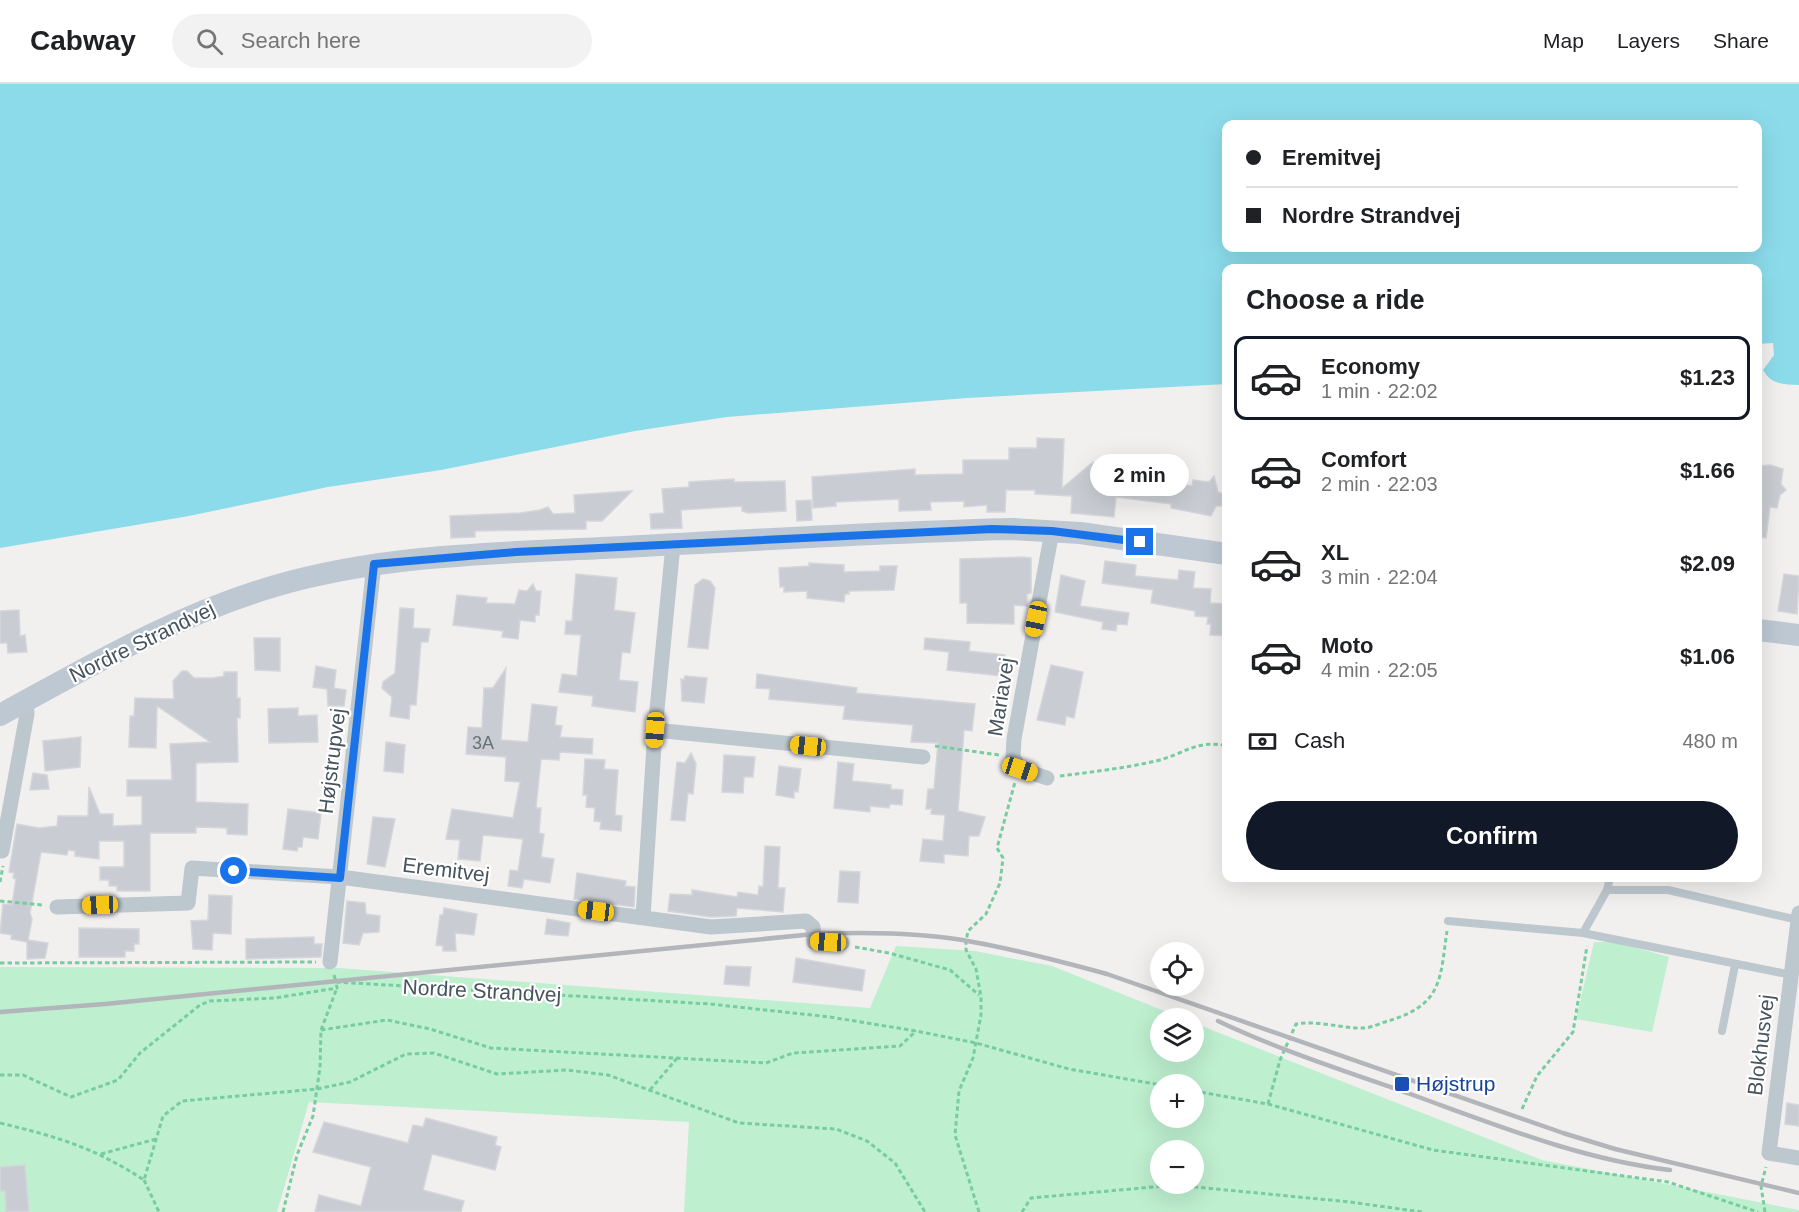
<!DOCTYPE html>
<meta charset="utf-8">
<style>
:root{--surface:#fff;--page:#f2f2f2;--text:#202124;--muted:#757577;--line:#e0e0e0;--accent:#111827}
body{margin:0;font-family:Arial,sans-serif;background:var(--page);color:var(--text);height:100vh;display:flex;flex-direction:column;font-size:22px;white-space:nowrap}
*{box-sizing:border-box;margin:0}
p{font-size:20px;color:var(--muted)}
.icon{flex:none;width:33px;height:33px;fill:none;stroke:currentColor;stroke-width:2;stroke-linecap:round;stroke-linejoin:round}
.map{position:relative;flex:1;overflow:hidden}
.side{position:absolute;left:1222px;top:180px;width:540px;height:618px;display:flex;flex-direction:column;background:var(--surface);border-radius:12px;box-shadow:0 6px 24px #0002}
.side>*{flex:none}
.hud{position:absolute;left:1222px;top:36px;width:540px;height:132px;border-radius:12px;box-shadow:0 6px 24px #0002;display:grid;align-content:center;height:132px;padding:0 24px;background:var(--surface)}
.buttons{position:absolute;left:1150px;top:858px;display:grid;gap:12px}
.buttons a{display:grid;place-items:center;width:54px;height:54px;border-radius:50%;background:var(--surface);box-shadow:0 6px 24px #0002;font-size:30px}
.end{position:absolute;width:27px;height:27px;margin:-14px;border:8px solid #1a73e8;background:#fff;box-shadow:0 0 0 3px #fff}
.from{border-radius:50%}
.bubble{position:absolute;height:42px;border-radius:21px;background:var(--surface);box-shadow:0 6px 24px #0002;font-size:20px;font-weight:700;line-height:42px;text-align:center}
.car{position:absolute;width:18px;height:36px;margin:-18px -9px;border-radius:8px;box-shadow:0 0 4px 2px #0007;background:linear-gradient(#f5c518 24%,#345 0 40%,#f5c518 0 76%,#345 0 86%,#f5c518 0)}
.hud b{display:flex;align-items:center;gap:21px;height:57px;font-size:22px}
.hud b+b{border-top:2px solid var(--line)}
.hud i{width:15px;height:15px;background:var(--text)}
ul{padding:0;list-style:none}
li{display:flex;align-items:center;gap:18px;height:84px;margin:0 12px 9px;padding:0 12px;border:3px solid transparent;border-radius:12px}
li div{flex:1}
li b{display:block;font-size:22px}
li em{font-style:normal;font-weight:700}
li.on{border-color:var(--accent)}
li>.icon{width:54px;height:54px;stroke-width:1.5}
h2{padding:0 24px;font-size:27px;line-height:72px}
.pay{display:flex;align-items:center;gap:15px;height:66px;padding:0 24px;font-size:22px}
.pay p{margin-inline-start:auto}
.button{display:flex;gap:12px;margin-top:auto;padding:12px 24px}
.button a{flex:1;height:69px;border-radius:36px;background:var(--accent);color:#fff;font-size:24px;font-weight:700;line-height:69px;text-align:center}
header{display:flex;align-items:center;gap:36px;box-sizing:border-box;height:84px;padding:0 30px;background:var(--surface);border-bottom:2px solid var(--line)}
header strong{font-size:28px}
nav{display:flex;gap:33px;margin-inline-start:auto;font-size:21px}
.search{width:420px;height:54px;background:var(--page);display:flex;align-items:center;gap:15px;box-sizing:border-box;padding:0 21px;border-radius:33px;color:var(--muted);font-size:22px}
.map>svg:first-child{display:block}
.green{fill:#beefcf;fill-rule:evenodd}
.water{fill:#8cdbeb;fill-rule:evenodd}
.building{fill:#c9ccd2;stroke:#d3d6db;stroke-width:1.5}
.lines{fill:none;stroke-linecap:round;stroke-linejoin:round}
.path{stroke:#77cd9f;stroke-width:3;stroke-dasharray:4.5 3;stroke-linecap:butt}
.service{stroke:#bdc7ce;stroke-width:8}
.minor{stroke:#bdc7ce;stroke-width:15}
.secondary{stroke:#bdc8d3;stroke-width:22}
.rail{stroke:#b2b5ba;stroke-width:4.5}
.route{stroke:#1a73e8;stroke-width:8}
.transit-dot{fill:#1a4fb4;stroke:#fff;stroke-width:2}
.labels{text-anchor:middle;stroke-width:4.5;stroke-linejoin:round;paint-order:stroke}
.number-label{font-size:18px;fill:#68717a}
.street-label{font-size:21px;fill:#47535d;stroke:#fff}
.transit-label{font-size:21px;fill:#164399;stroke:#fff;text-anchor:start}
</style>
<header>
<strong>Cabway</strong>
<div class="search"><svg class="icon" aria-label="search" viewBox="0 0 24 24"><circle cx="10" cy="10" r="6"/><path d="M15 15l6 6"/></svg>Search here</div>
<nav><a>Map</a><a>Layers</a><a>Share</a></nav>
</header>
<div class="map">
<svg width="1799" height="1128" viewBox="0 0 1799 1128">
<rect width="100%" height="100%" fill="#f2efef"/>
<path class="green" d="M 1594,858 L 1615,858 L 1669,873 L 1652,948 L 1576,935 Z
M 896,862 L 975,867 L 1052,882 L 1182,934 L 1161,934 L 1161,968 L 1194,968 L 1194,939 L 1542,1076 L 1799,1126 L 1799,1128 L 684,1128 L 689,1038 L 309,1018 L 277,1128 L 0,1128 L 0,883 L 339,884 L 870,924 ZM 1161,1000 L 1194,1000 L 1194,1034 L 1161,1034 ZM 1161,1066 L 1194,1066 L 1194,1100 L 1161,1100 Z"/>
<path class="water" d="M 0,0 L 1799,0 L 1799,301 C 1784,300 1771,301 1763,286 L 1774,271 L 1773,259 L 1758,260 L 1758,184 L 1227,184 L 1227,300 L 967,314 L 727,333 L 635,347 L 441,386 L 328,403 L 189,432 L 0,464 ZM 1227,40 L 1758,40 L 1758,164 L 1227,164 Z"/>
<path class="building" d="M 1037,354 L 1064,355 L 1062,404 L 1093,378 L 1100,386 L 1111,387 L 1111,389 L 1192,402 L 1193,396 L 1209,398 L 1214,392 L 1218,408 L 1224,410 L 1222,422 L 1216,422 L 1211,432 L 1171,424 L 1171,420 L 1116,413 L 1114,433 L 1071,429 L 1072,412 L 1035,410 L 1035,406 L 1006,406 L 1005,428 L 987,428 L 987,421 L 964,423 L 964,417 L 930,418 L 931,426 L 899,427 L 899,415 L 836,418 L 836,422 L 813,424 L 812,393 L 915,385 L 915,391 L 963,390 L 963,376 L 1009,376 L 1009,364 L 1037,364 Z
M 1770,381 L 1783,385 L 1781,400 L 1786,406 L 1780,411 L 1777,424 L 1770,423 L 1766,454 L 1758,453 L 1758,382 Z
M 734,395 L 734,398 L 785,397 L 786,427 L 748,429 L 742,427 L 742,422 L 681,426 L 682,444 L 651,445 L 650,430 L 664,429 L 662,405 L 689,403 L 689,398 Z
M 632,407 L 602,437 L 586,437 L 586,445 L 475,447 L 475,453 L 451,454 L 450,432 L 520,429 L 540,426 L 548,423 L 553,430 L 575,429 L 574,411 Z
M 811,416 L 812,436 L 797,437 L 796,417 Z
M 1022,473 L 1031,474 L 1031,509 L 1027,510 L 1027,522 L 1014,521 L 1014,540 L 967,539 L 967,519 L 960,519 L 960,475 Z
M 1105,477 L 1136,481 L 1135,492 L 1178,496 L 1179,486 L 1195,488 L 1193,504 L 1211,505 L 1210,519 L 1227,520 L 1227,552 L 1210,551 L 1211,540 L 1207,540 L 1208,533 L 1195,532 L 1195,527 L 1151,519 L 1153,506 L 1102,499 Z
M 809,479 L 844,481 L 844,488 L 880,487 L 880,482 L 897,482 L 894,506 L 849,507 L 849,510 L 845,510 L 844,518 L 807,514 L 807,507 L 784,508 L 784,503 L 780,503 L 779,484 L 809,482 Z
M 576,490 L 617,494 L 614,526 L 635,529 L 630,569 L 622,568 L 619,596 L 638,598 L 635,628 L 592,622 L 593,612 L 559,608 L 562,590 L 577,592 L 581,551 L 565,550 L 566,537 L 572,537 Z
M 1784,490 L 1799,492 L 1797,530 L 1778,527 Z
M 1061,491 L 1085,497 L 1080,522 L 1129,529 L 1127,541 L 1117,540 L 1116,547 L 1102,545 L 1103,538 L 1055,528 Z
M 703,495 L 710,497 L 715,504 L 708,565 L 688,563 L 695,501 Z
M 533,500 L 536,507 L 541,507 L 539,531 L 535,531 L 535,538 L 520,536 L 518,555 L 502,553 L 503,547 L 453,541 L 457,511 L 487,514 L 486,519 L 515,520 L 519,506 L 527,507 Z
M 400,524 L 414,525 L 413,544 L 430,545 L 428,558 L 421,558 L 416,621 L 410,621 L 409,635 L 390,632 L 392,613 L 382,604 L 383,598 L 395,589 Z
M 19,526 L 20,552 L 25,551 L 27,568 L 8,569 L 7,559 L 0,559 L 0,527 Z
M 254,554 L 280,554 L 280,587 L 255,586 Z
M 925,554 L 970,558 L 969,567 L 1005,571 L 1002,592 L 947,586 L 949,568 L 924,565 Z
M 1051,581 L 1083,588 L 1074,634 L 1066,632 L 1065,641 L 1037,636 Z
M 316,582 L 336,586 L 334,604 L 346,606 L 344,622 L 328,622 L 327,605 L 313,603 Z
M 506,584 L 501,656 L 528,658 L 532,620 L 557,623 L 555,641 L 562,642 L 560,653 L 593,655 L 592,670 L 560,668 L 559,676 L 541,675 L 536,724 L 541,724 L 539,749 L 544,750 L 541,773 L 554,775 L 550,799 L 524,795 L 522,804 L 508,802 L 510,786 L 518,787 L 523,755 L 483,751 L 480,777 L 458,775 L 460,756 L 446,755 L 452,725 L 513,734 L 520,698 L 505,697 L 506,673 L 466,670 L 468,643 L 482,644 L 484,604 L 493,604 Z
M 182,587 L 187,587 L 194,594 L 213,594 L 224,592 L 224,588 L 237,588 L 237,614 L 240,614 L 240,634 L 237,634 L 238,678 L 196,679 L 196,718 L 248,720 L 247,751 L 227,750 L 227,744 L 196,743 L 196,749 L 150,749 L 150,807 L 117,807 L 117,802 L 109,802 L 109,796 L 100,796 L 100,783 L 124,783 L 124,757 L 99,757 L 99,775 L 75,772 L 75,767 L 68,766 L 67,771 L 41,768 L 30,829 L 32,835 L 28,856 L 48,859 L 45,874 L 27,875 L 27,858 L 11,855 L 12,851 L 0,849 L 3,820 L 12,821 L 16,795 L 13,794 L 14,789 L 9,788 L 17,740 L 39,744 L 57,742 L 58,732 L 88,732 L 89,703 L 100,730 L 113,730 L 113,742 L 142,741 L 142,712 L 127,712 L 127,696 L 172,696 L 170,660 L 210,658 L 157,622 L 156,664 L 129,663 L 130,632 L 134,632 L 135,614 L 174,615 L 173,597 Z
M 757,590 L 857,604 L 856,609 L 975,620 L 972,647 L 964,646 L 958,727 L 985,733 L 979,752 L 969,752 L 968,772 L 944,770 L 944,779 L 920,777 L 923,755 L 943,757 L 945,731 L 931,730 L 932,725 L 926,725 L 928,705 L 934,705 L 938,659 L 911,658 L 913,641 L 843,635 L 845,622 L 769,615 L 770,605 L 756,604 Z
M 685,592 L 707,594 L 704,619 L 682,617 L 681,595 L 684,596 Z
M 298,624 L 298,632 L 317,631 L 318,658 L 269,659 L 268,625 Z
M 81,653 L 80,683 L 45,687 L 43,657 Z
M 386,658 L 405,661 L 403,689 L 384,687 Z
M 691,669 L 696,680 L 693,710 L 688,709 L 685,737 L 671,736 L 677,678 L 685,679 Z
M 724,671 L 755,673 L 753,693 L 744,693 L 743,709 L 722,708 Z
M 585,675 L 605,676 L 604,685 L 618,686 L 615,731 L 622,732 L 621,747 L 600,745 L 601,738 L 594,737 L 595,724 L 586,723 L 587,711 L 583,711 Z
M 838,678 L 854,680 L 852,697 L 891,701 L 891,705 L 903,706 L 902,721 L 890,720 L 889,724 L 870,722 L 870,728 L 834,724 Z
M 779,682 L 801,685 L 798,708 L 794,707 L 794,714 L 776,711 Z
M 33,689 L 47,691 L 49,705 L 30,706 Z
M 288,725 L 321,729 L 318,755 L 303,753 L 302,763 L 298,763 L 297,767 L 283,765 Z
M 373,733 L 395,735 L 385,783 L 367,780 Z
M 765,762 L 780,763 L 778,804 L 785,804 L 783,828 L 737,824 L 736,832 L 711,833 L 668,827 L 670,810 L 692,811 L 692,806 L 737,813 L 738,808 L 758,811 L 759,802 L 763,803 Z
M 840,787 L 860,788 L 858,819 L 838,818 Z
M 577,789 L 626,797 L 625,802 L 635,803 L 634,823 L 574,815 Z
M 209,811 L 232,812 L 231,850 L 213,849 L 212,866 L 193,865 L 191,837 L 208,836 Z
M 347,817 L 365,819 L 366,830 L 380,832 L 379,848 L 363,849 L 359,861 L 343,859 Z
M 444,824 L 477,830 L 474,851 L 455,849 L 456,867 L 443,867 L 443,862 L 436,861 L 440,831 L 443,831 Z
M 547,835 L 570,839 L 568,852 L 545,850 Z
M 79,844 L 139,845 L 139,860 L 134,860 L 134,867 L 125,867 L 125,873 L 79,873 Z
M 314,853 L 314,860 L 322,860 L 321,873 L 246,875 L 246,855 Z
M 796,874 L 865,886 L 862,907 L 793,898 Z
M 726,882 L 751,883 L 749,902 L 724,900 Z
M 1787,1019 L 1799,1021 L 1799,1042 L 1785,1040 Z
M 426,1034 L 497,1053 L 495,1061 L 501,1063 L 495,1086 L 432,1070 L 423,1106 L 464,1117 L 461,1128 L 315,1128 L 319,1111 L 361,1122 L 371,1083 L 313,1068 L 324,1038 L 408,1059 L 413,1041 L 423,1043 Z
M 25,1081 L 29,1128 L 6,1128 L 5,1107 L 0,1107 L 0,1083 Z"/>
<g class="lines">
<path class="path" d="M 935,662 L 999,671
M 1060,692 C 1092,688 1125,684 1156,677 C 1185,670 1196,655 1227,662
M 0,798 L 3,782
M 0,817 L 43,821
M 855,863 L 889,869 L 950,886 L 979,911
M 0,879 L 316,878
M 334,891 L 336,898 L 710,920 L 830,933 L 916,947 L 976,959 L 1069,985 L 1161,1001
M 321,946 L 387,936 L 430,945 L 491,964 L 766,979 L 793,969 L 900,962 L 916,947
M 0,991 L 23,991 L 71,1013 L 118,996 L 140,969 L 200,921 L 210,917 L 275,914 L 337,904 L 336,898
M 650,1006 L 678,973
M 1194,1007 L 1268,1020 L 1433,1066 L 1668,1098 L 1758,1128
M 1268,1020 L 1280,976 L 1296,940 C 1320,936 1342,945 1365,944 C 1373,943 1383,938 1391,936 C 1443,920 1440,894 1447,847
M 1522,1025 L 1537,992 L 1573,948 L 1587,862
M 0,1039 C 58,1053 93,1063 144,1096 L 163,1032 L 182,1017 L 317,1005 L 350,998 L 406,970 L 434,969 L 497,990 L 567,986 L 608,991 L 739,1039 L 836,1045 L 867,1057 L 895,1079 L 925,1128
M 101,1070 L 156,1055
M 144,1096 L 159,1128
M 283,1128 L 297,1071 L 313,1032 L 320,983 L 321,946 L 337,904
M 979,1128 L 955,1051 L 959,1007 L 973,974 L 981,931 L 981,913 L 976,885 L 966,866 L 966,857 L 968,847 L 986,830 L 1000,799 L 1003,774 L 997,764 L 1015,698
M 1022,1128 L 1031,1114 L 1175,1101 L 1350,1118 L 1422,1128
M 1765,1128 L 1761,1102 L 1766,1083"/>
<path class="service" d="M 1607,806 L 1610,794
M 1448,837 L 1583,849 L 1792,891
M 1583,849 L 1607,806 L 1668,806 L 1798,836
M 1722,947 L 1735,881"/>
<path class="minor" d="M 655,646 L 923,673
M 1047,694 L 1020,685 L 1013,673 L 1014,655 L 1052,447
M 2,767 L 27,630 L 26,617
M 57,823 L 188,819 L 192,784 L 340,793 L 711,843 L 806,837 L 813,843 L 814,858 L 842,859
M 1799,829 L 1769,1069 L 1799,1074
M 643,833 L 655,646 L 673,461
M 330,878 L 374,480"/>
<path class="secondary" d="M 1758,546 L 1799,551
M 0,631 C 90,582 176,531 275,502 C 388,469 507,469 624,463 C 753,456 882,448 1012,445 L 1080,449 L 1227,470"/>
<path class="rail" d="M 0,928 L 105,920 L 814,850 C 866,848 921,848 973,858 C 1018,866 1063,878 1107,890 L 1563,1049 L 1615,1065 L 1799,1109
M 1218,937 C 1281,967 1348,988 1413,1011 C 1496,1041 1583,1076 1670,1086"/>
</g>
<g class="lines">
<path class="route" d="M 234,787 L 340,794 L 374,480 L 516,468 L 992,445 L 1052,447 L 1140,458"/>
</g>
<rect class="transit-dot" x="1394" y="992" width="16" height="16" rx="3"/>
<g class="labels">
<g class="number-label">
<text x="483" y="665">3A</text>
</g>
<g class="street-label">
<text transform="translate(142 558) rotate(-26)" y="7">Nordre Strandvej</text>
<text transform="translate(1001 613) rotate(-81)" y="7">Mariavej</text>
<text transform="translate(332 677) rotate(-83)" y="7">Højstrupvej</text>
<text transform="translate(446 786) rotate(7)" y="7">Eremitvej</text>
<text transform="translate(482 907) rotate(3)" y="7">Nordre Strandvej</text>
<text transform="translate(1761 961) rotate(-83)" y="7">Blokhusvej</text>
</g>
<g class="transit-label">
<text x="1416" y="1007">Højstrup</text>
</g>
</g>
</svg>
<div class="buttons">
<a><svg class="icon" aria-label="locate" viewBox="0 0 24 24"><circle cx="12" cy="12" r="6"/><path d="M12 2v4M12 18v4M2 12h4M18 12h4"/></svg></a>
<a><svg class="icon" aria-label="layers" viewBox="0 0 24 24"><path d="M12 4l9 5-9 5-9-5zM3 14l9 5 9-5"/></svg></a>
<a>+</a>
<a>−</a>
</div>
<i class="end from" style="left:234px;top:787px"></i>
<i class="end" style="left:1140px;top:458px"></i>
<div class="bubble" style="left:1090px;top:370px;width:99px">2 min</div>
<i class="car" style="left:1036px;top:535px;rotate:192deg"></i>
<i class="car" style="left:655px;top:646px;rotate:184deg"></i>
<i class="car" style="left:808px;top:662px;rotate:276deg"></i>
<i class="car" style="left:1020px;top:685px;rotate:108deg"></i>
<i class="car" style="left:100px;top:821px;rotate:268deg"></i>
<i class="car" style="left:596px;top:827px;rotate:277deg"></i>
<i class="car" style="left:828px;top:858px;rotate:273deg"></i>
<div class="hud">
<b><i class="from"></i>Eremitvej</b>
<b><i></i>Nordre Strandvej</b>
</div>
<section class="side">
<h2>Choose a ride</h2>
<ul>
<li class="on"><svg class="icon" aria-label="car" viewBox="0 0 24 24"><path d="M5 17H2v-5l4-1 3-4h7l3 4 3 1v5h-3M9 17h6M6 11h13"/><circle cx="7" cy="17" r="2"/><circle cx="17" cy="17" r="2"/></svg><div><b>Economy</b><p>1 min · 22:02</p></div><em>$1.23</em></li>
<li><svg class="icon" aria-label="car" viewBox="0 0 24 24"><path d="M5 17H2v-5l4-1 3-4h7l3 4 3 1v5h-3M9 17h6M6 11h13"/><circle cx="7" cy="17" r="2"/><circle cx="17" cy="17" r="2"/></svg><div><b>Comfort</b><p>2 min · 22:03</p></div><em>$1.66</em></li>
<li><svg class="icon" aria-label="car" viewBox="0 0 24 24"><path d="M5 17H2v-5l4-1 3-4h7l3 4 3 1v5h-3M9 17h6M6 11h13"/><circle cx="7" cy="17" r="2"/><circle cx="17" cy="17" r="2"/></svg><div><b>XL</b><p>3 min · 22:04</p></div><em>$2.09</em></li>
<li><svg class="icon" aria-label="car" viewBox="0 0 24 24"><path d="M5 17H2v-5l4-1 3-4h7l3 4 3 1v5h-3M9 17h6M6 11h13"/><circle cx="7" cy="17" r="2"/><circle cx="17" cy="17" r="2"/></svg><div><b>Moto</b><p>4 min · 22:05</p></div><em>$1.06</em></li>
</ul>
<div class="pay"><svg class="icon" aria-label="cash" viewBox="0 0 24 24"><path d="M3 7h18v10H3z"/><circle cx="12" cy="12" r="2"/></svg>Cash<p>480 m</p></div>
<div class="button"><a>Confirm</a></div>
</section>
</div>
